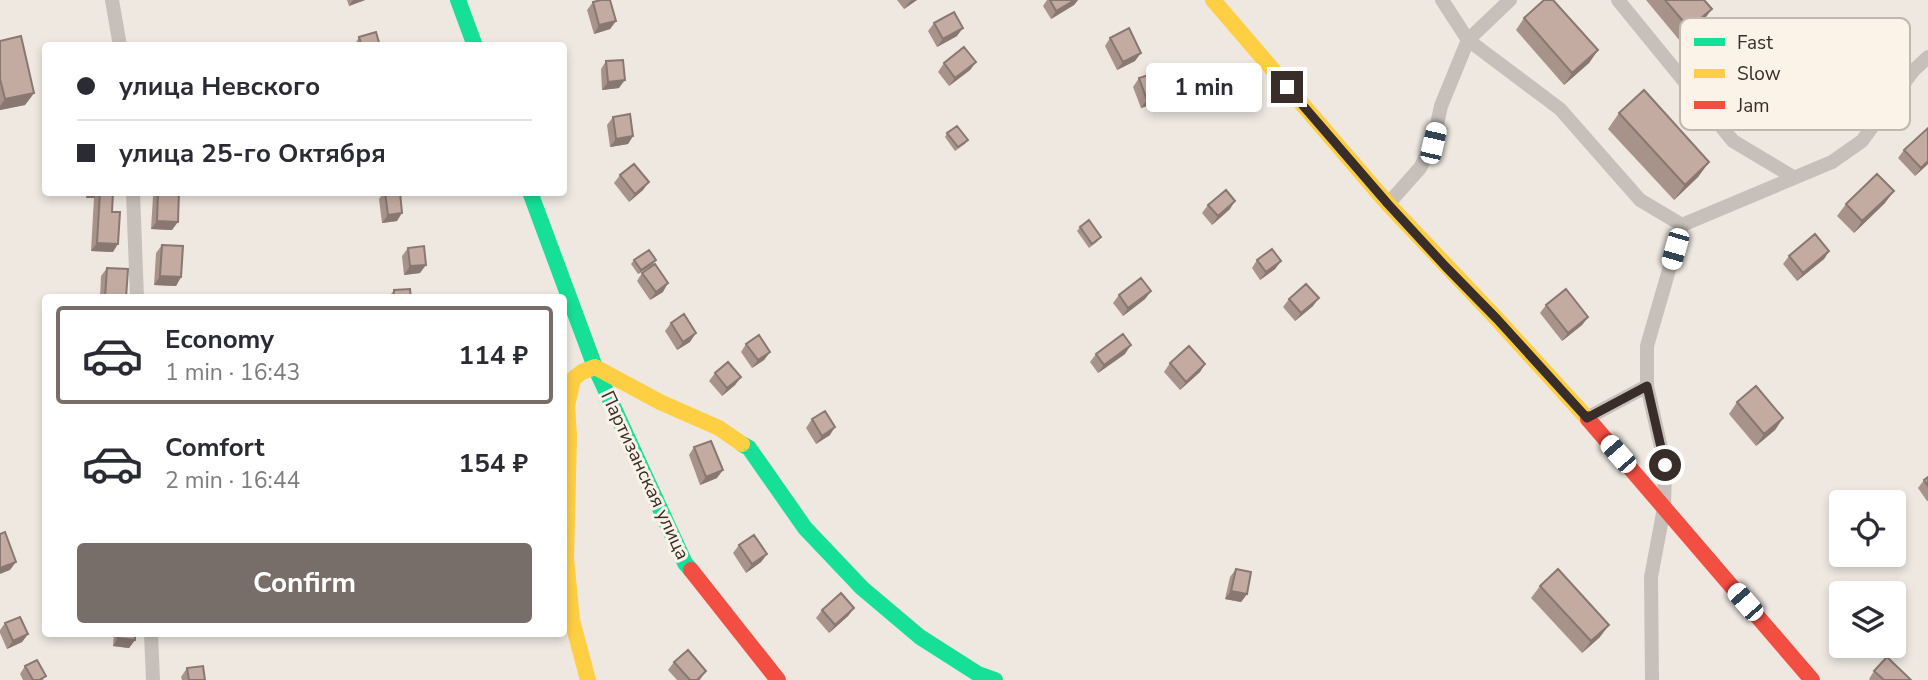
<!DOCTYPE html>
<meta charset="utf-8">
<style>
:root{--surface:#fff;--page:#f2f2f3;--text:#2b2b33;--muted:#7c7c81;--line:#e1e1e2;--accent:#786e69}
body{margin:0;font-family:"Nunito Sans",sans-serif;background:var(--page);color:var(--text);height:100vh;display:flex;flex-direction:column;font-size:26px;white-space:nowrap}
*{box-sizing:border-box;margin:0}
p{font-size:23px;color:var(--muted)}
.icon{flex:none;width:38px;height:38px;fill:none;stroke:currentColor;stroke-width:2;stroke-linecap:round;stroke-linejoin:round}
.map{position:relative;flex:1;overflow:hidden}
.details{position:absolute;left:42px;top:294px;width:525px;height:343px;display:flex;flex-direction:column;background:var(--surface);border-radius:7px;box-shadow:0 4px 10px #0003}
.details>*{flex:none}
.hud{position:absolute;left:42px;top:42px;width:525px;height:154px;border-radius:7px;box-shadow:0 4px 10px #0003;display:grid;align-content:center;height:154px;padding:0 35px;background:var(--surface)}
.tools{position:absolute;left:1829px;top:490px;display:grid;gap:14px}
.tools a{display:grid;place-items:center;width:77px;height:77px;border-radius:7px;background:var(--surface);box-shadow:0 4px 10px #0003;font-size:35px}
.end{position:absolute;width:32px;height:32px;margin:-16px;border:9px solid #382d28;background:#fff;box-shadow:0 0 0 4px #fff}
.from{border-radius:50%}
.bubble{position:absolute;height:49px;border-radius:7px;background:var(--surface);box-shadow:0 4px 10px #0003;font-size:23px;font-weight:700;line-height:49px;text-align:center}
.car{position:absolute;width:21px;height:42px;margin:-21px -10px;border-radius:9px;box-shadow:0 0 5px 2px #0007;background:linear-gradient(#fff 24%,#345 0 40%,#fff 0 76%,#345 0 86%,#fff 0)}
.hud b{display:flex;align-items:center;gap:24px;height:66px;font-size:26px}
.hud b+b{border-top:2px solid var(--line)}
.hud i{width:18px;height:18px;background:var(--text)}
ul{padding:12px 0 0;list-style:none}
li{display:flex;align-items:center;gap:21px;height:98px;margin:0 14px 10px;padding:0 21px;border:4px solid transparent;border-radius:7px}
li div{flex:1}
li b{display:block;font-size:26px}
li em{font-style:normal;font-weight:700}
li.active{border-color:var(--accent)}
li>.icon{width:63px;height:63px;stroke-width:1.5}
.action{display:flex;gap:14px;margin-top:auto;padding:14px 35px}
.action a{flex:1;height:80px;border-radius:7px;background:var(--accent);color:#fff;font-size:28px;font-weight:700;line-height:80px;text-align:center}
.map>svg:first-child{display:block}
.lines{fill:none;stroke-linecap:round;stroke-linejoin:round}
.street{stroke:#c7c0ba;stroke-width:14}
.fast{stroke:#16e098;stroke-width:16}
.slow{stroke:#ffcf43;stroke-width:16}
.jam{stroke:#f24e42;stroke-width:16}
.wall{fill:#a8938a}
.shaded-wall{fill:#887871}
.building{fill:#c3aba1;stroke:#887871;stroke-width:2}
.route{stroke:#382d28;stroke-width:9}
.labels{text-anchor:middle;stroke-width:6;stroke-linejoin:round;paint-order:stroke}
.street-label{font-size:19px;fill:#382d28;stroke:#fbf2e8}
.key{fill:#fbf2e8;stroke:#c0b7ae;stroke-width:2}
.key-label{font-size:19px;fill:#382d28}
</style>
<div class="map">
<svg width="1928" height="680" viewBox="0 0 1928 680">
<rect width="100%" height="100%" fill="#eee8e1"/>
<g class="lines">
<path class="street" d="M 112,0 L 120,46
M 1442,0 L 1468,40 L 1560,109 L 1640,200 L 1682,225
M 1618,0 L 1733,141 L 1793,177
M 133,192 L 137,298
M 1388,204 L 1420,168 L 1433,143 L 1441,106 L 1468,40 L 1510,0
M 1587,418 L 1647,386
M 151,634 L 153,680
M 1652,680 L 1651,577 L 1664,508 L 1665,465 L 1647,386 L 1647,346 L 1682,225 L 1832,162 L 1862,141 L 1913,71 L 1928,57"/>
<path class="fast" d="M 458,0 L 475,46
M 530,192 L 595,367 L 685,563 L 691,570
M 742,444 L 749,448 L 805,528 L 862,588 L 920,637 L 978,674 L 995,680"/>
<path class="slow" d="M 1213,0 L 1388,204 L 1497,319 L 1588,419
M 588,680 L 572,620 L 566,558 L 569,436 L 567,406 L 573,379 L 582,372 L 595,367 L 660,402 L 719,428 L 742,444"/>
<path class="jam" d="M 1588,419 L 1812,680
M 691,570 L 778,680"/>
</g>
<path class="wall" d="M 347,0 L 365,0 L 349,6 Z
M 897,0 L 917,0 L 904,9 Z
M 1047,0 L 1078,0 L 1074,5 L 1051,19 L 1043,6 Z
M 1646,0 L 1704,0 L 1703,21 L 1680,41 Z
M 593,2 L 616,21 L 610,29 L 594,34 L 587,10 Z
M 1524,18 L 1598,50 L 1589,63 L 1564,85 L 1516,30 Z
M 934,23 L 957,36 L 937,47 L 928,31 Z
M 359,37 L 380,46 L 354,46 Z
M 1110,38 L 1135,61 L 1117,70 L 1105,46 Z
M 0,41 L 34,93 L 25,105 L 0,110 Z
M 1789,42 L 1808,47 L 1793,61 L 1783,50 Z
M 606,61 L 619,88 L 602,90 L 601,69 Z
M 976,62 L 970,70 L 949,86 L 938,72 L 944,63 Z
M 1139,78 L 1173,91 L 1168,99 L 1141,108 L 1133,87 Z
M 1775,79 L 1769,87 L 1740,112 L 1725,94 L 1731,86 Z
M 1619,113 L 1709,162 L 1698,177 L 1674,200 L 1608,129 Z
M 613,117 L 633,136 L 628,144 L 610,147 L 607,125 Z
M 947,133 L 968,140 L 965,144 L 955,151 L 945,137 Z
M 1904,150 L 1928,164 L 1915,176 L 1898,158 Z
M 620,175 L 643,190 L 629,202 L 614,183 Z
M 86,192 L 113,192 L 112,212 L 113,252 L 91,251 L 94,198 L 86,198 Z
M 156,192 L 179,192 L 172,230 L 151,229 L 153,197 Z
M 384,192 L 400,192 L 397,221 L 382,223 L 379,199 Z
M 1885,203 L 1854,233 L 1837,216 L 1846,204 Z
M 1208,205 L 1230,209 L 1212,225 L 1202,213 Z
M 1080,227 L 1098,241 L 1089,248 L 1077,231 Z
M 162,245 L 181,277 L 176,286 L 154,285 L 156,253 Z
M 408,248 L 420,273 L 404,275 L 402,256 Z
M 1829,251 L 1824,259 L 1797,281 L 1783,264 L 1789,256 Z
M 634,260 L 653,264 L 638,274 L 631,264 Z
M 1257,260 L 1281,261 L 1275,269 L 1260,280 L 1252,268 Z
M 107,268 L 126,298 L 100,298 L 101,276 Z
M 642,273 L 663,292 L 650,300 L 637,281 Z
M 394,290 L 411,298 L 388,298 Z
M 1151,291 L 1145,299 L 1123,316 L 1113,303 L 1119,295 Z
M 1289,299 L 1313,306 L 1295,321 L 1283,307 Z
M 1546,305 L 1588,317 L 1582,325 L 1562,341 L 1540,313 Z
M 671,323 L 690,342 L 677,350 L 665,331 Z
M 746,344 L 770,352 L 764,360 L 752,368 L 741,352 Z
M 1096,354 L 1125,354 L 1098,373 L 1090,362 Z
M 1170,363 L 1205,364 L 1200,372 L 1180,390 L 1164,372 Z
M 715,373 L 741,377 L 735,385 L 722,396 L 709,381 Z
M 1737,402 L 1783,418 L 1775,430 L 1756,446 L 1729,414 Z
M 812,419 L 830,435 L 816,444 L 806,428 Z
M 694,447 L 717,478 L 700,485 L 689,455 Z
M 1928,477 L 1928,501 L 1927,501 L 1918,488 L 1924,480 Z
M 739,545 L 767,554 L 761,562 L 746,573 L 733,553 Z
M 1236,569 L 1247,594 L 1241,602 L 1225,599 L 1230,577 Z
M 1540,586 L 1600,637 L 1582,653 L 1531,598 Z
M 854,608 L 848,616 L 829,633 L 816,618 L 822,610 Z
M 5,623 L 28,634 L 22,642 L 7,649 L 0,633 L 0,630 Z
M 114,634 L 135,634 L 135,640 L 129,648 L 113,646 Z
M 674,662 L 706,671 L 700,680 L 677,680 L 668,670 Z
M 25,666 L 44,680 L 23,680 L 20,674 Z
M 187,668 L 205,680 L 182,680 L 181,677 Z
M 1874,671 L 1911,680 L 1870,680 L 1869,679 Z"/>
<path class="shaded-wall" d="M 353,0 L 365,0 L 349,6 Z
M 912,0 L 917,0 L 904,9 L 910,1 Z
M 1075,0 L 1078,0 L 1074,5 L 1051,19 L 1056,11 Z
M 1712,9 L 1703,21 L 1680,41 L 1689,28 Z
M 616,21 L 610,29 L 594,34 L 599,25 Z
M 963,28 L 957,36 L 937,47 L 943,39 Z
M 1814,38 L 1808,47 L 1793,61 L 1799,53 Z
M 1598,50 L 1589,63 L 1564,85 L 1572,73 Z
M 1141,53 L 1135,61 L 1117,70 L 1123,62 Z
M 976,62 L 970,70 L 949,86 L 955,78 Z
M 1775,79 L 1769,87 L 1740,112 L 1745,103 Z
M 625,80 L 619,88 L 602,90 L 608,82 Z
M 1173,91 L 1168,99 L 1141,108 L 1147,100 Z
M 34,93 L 25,105 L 0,110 L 0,106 L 5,99 Z
M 633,136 L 628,144 L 610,147 L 616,139 Z
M 1928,161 L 1928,164 L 1915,176 L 1921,168 Z
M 1709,162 L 1698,177 L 1674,200 L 1685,185 Z
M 649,182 L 643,190 L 629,202 L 635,194 Z
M 1894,191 L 1885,203 L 1854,233 L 1862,221 Z
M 90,192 L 98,192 L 94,198 L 86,198 Z
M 1235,201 L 1230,209 L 1212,225 L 1218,216 Z
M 402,213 L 397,221 L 382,223 L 388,215 Z
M 157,221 L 178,222 L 172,230 L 151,229 Z
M 97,243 L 118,244 L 113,252 L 91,251 Z
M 1829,251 L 1824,259 L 1797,281 L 1803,273 Z
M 656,260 L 653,264 L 638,274 L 641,270 Z
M 1281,261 L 1275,269 L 1260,280 L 1266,272 Z
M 426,265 L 420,273 L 404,275 L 410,266 Z
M 160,276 L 181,277 L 176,286 L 154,285 Z
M 668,283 L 663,292 L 650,300 L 656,292 Z
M 1151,291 L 1145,299 L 1123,316 L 1128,308 Z
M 1319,298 L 1313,306 L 1295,321 L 1301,313 Z
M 1588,317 L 1582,325 L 1562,341 L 1568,333 Z
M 696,333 L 690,342 L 677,350 L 683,342 Z
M 1131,345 L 1125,354 L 1098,373 L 1104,365 Z
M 770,352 L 764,360 L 752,368 L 758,360 Z
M 1205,364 L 1200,372 L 1180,390 L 1186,382 Z
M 741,377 L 735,385 L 722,396 L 727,388 Z
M 1783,418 L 1775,430 L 1756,446 L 1764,434 Z
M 835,427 L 830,435 L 816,444 L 822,436 Z
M 723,470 L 717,478 L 700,485 L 706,477 Z
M 767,554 L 761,562 L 746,573 L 752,564 Z
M 16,562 L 10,570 L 0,574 L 0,568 Z
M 1231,591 L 1247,594 L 1241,602 L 1225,599 Z
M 854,608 L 848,616 L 829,633 L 835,625 Z
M 1609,625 L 1600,637 L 1582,653 L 1591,641 Z
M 28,634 L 22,642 L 7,649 L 13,641 Z
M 118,638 L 135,640 L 129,648 L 113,646 Z"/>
<path class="building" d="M 601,0 L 610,0 L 616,21 L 599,25 L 593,2 Z
M 1050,0 L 1075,0 L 1056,11 Z
M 1544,0 L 1553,0 L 1598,50 L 1572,73 L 1524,18 Z
M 1665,0 L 1704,0 L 1712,9 L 1689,28 Z
M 954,12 L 963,28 L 943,39 L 934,23 Z
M 1129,28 L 1141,53 L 1123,62 L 1110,38 Z
M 376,32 L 380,46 L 362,46 L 359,37 Z
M 21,36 L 34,93 L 5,99 L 0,79 L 0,41 Z
M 158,44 L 180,45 L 180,46 L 158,46 Z
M 964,47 L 976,62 L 955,78 L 944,63 Z
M 623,60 L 625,80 L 608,82 L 606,61 Z
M 1166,69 L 1173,91 L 1147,100 L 1139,78 Z
M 1644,90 L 1709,162 L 1685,185 L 1619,113 Z
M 630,114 L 633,136 L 616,139 L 613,117 Z
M 957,126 L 968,140 L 958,147 L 947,133 Z
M 1928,128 L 1928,161 L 1921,168 L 1904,150 Z
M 634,164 L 649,182 L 635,194 L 620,175 Z
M 1877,174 L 1894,191 L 1862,221 L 1846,204 Z
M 1226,190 L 1235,201 L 1218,216 L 1208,205 Z
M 100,192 L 113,192 L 112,212 L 120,212 L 118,244 L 97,243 Z
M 158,192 L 179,192 L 178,222 L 157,221 Z
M 385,192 L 400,192 L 402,213 L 388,215 Z
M 1089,220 L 1101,237 L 1092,244 L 1080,227 Z
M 1815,234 L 1829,251 L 1803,273 L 1789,256 Z
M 162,245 L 183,246 L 181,277 L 160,276 Z
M 424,246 L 426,265 L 410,266 L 408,248 Z
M 1272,249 L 1281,261 L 1266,272 L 1257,260 Z
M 649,250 L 656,260 L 641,270 L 634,260 Z
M 655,264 L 668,283 L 656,292 L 642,273 Z
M 107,268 L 128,269 L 126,298 L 105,298 Z
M 1141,278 L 1151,291 L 1128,308 L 1119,295 Z
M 1306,284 L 1319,298 L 1301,313 L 1289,299 Z
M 410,289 L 411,298 L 394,298 L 394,290 Z
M 1566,289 L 1588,317 L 1568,333 L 1546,305 Z
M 684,314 L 696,333 L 683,342 L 671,323 Z
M 1123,334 L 1131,345 L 1104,365 L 1096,354 Z
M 759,335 L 770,352 L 758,360 L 746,344 Z
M 1189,346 L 1205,364 L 1186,382 L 1170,363 Z
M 728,362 L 741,377 L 727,388 L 715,373 Z
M 1756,386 L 1783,418 L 1764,434 L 1737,402 Z
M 825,411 L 835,427 L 822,436 L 812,419 Z
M 711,441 L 723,470 L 706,477 L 694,447 Z
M 1928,477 L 1928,486 L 1924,480 Z
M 5,532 L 16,562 L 0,568 L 0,534 Z
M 754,535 L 767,554 L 752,564 L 739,545 Z
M 1236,569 L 1251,572 L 1247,594 L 1231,591 Z
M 1558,569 L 1609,625 L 1591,641 L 1540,586 Z
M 841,593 L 854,608 L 835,625 L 822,610 Z
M 20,617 L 28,634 L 13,641 L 5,623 Z
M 119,634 L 135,634 L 135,640 L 118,638 Z
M 688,650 L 706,671 L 697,680 L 690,680 L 674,662 Z
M 1887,657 L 1911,680 L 1884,680 L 1874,671 Z
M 37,660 L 46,676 L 39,680 L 33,680 L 25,666 Z
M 203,666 L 205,680 L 189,680 L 187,668 Z"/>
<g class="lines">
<path class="route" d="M 1287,87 L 1388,204 L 1446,267 L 1497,319 L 1587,418 L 1647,386 L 1665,465"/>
</g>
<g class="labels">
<g class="street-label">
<text transform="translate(646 475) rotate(65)" y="7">Партизанская улица</text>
</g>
</g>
<rect x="1680" y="18" width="230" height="112" rx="10" class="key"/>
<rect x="1694" y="38" width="31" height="8" fill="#16e098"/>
<rect x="1694" y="69" width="31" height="9" fill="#ffcf43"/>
<rect x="1694" y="101" width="31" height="8" fill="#f24e42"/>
<g class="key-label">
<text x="1737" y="49">Fast</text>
<text x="1737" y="80">Slow</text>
<text x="1737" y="112">Jam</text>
</g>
</svg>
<div class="tools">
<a><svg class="icon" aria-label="locate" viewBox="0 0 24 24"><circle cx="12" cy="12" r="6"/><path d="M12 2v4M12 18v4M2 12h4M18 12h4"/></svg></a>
<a><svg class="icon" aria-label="layers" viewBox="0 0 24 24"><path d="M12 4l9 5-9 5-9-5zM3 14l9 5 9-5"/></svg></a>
</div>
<i class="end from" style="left:1665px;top:465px"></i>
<i class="end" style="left:1287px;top:87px"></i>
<div class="bubble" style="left:1146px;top:63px;width:116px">1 min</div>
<i class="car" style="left:1433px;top:143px;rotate:13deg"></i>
<i class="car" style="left:1675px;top:249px;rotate:196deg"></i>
<i class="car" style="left:1618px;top:454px;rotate:319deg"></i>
<i class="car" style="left:1745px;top:602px;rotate:319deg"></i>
<div class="hud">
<b><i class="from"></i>улица Невского</b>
<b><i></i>улица 25-го Октября</b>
</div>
<section class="details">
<ul>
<li class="active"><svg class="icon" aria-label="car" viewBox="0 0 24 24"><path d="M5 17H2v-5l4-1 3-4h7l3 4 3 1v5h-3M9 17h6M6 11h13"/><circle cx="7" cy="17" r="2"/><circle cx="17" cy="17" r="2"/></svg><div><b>Economy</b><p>1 min · 16:43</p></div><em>114 ₽</em></li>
<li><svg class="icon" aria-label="car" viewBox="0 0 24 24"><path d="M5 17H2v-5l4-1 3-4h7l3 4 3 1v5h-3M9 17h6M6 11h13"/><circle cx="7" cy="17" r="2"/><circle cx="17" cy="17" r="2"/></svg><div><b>Comfort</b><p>2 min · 16:44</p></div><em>154 ₽</em></li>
</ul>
<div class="action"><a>Confirm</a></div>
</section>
</div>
